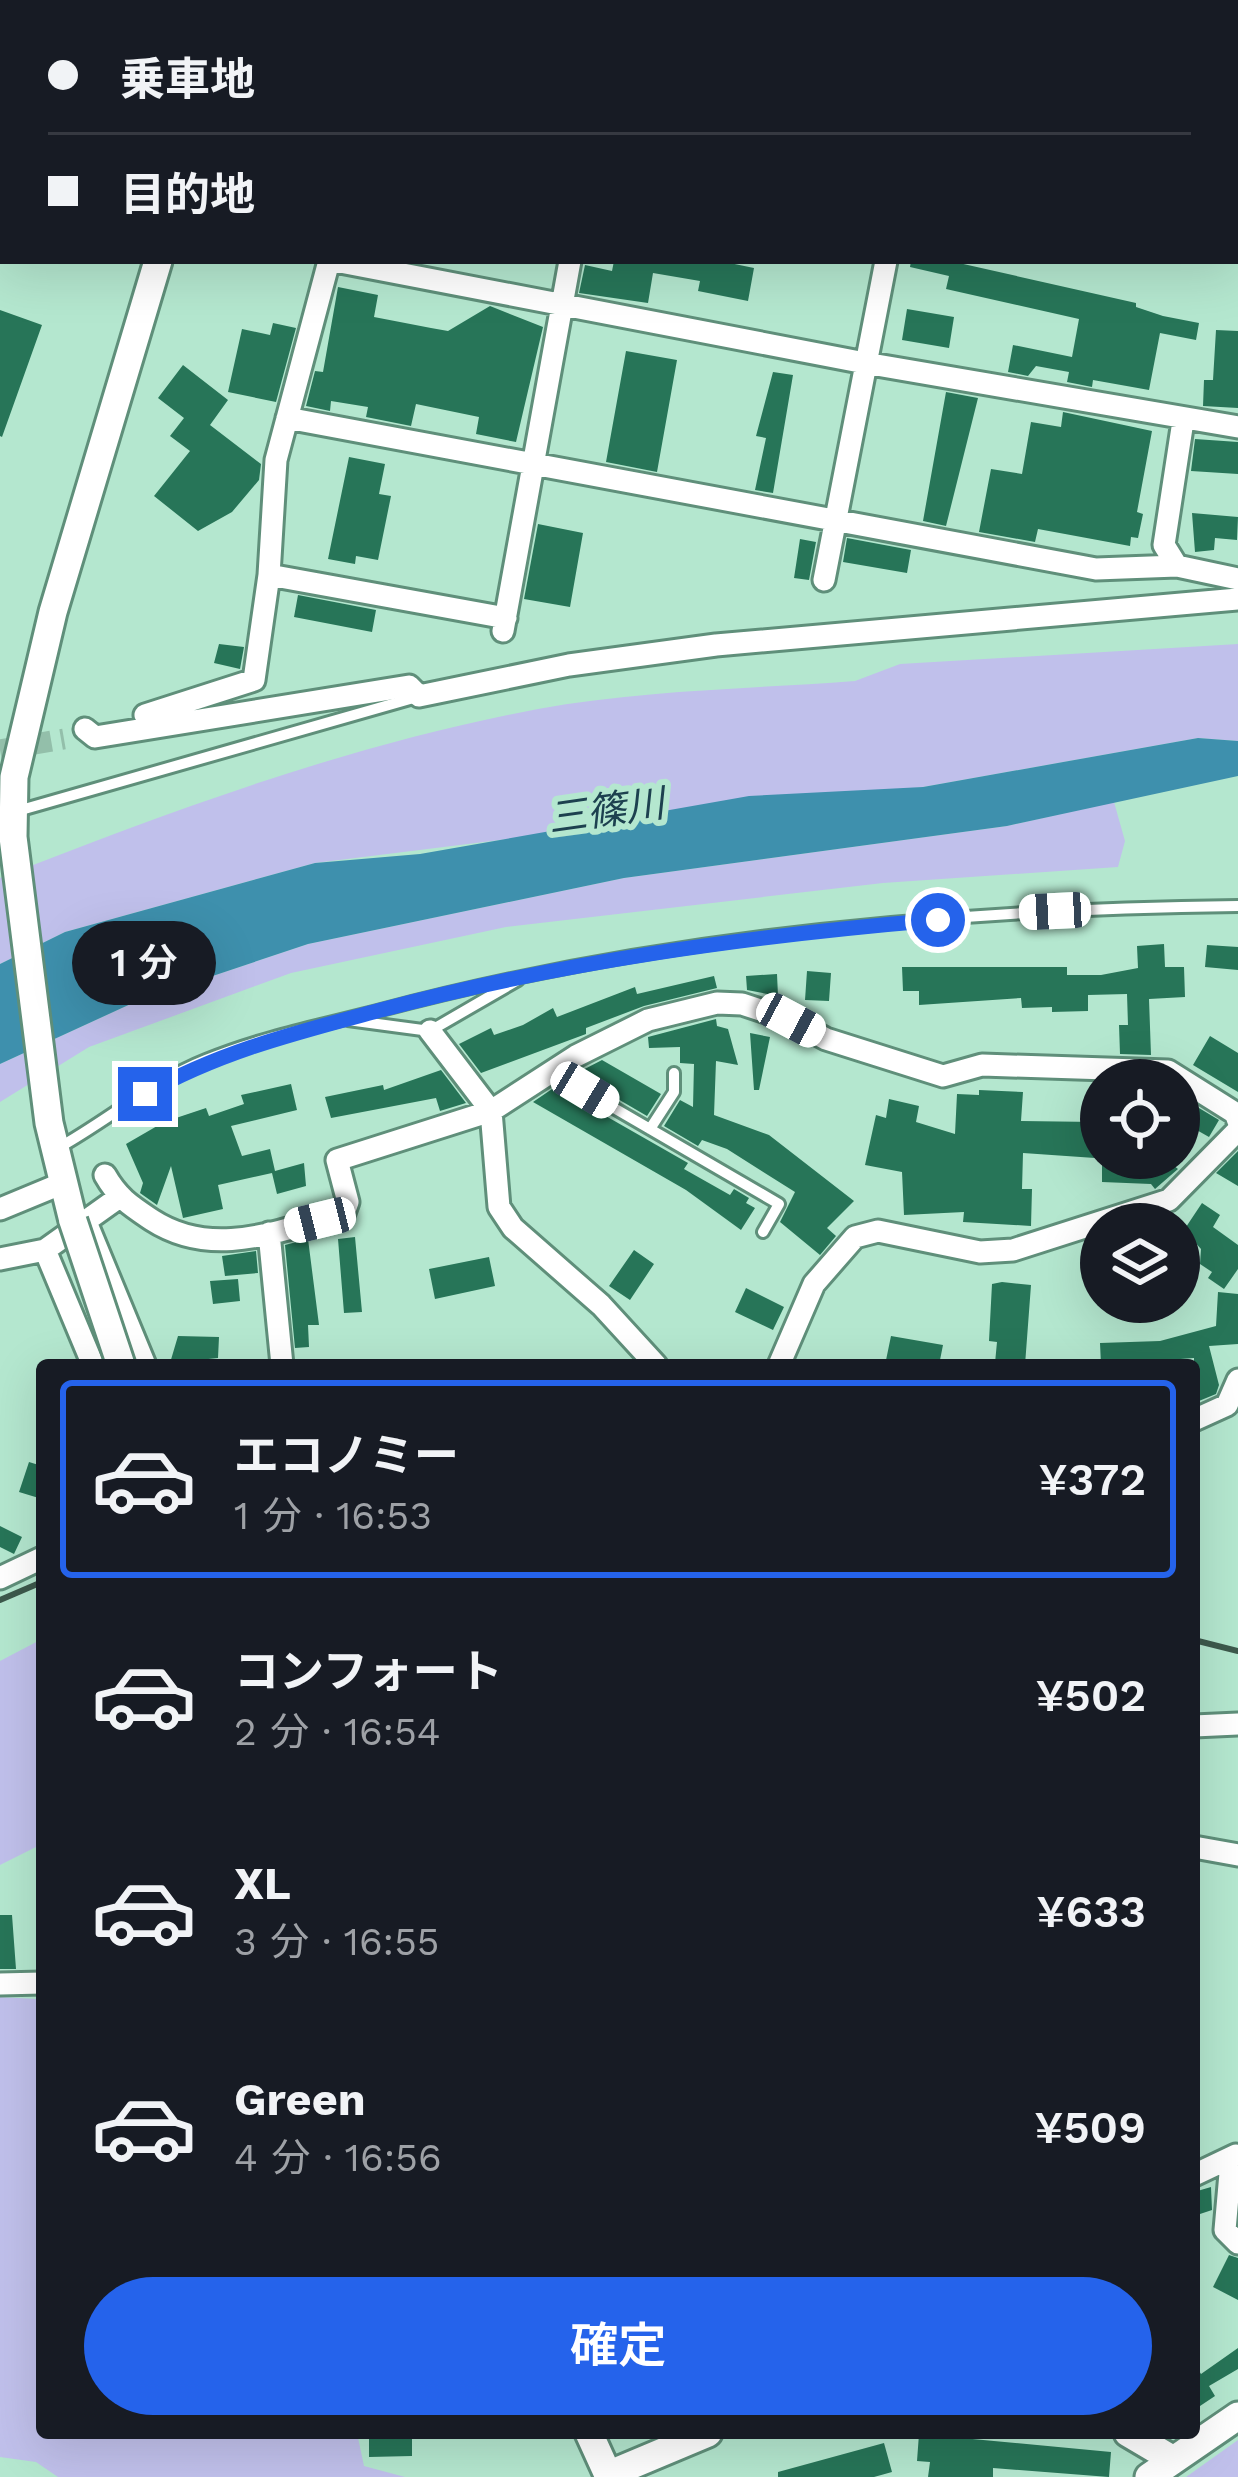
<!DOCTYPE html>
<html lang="ja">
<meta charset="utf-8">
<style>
:root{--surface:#171b24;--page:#242831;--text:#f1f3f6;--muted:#9ea1a6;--line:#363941;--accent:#2563eb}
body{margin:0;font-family:"Work Sans","Noto Sans JP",sans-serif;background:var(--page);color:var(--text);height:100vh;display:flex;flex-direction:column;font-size:45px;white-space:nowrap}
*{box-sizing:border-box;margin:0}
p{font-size:39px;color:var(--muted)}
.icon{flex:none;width:66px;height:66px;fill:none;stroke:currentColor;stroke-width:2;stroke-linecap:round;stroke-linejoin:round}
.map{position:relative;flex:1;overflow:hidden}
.sheet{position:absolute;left:36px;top:1359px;width:1164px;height:1080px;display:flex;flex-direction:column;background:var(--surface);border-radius:12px;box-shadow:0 12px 48px #0002}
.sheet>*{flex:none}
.guide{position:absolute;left:0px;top:0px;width:1239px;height:264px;box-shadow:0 12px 48px #0002;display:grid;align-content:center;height:264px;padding:0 48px;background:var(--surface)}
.fabs{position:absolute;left:1080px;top:1059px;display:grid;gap:24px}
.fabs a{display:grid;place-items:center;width:120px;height:120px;border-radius:50%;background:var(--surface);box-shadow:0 12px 48px #0002;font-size:60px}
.end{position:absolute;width:54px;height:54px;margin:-27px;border:15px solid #2563eb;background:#fff;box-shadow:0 0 0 6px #fff}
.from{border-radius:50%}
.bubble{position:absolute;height:84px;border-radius:42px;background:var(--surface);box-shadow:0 12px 48px #0002;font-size:39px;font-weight:600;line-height:84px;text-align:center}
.car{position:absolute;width:36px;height:72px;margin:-36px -18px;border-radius:15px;box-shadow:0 0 9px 3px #0007;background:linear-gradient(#fff 24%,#345 0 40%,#fff 0 76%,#345 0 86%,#fff 0)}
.guide b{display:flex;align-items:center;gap:42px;height:114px;font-size:45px}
.guide b+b{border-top:3px solid var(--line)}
.guide i{width:30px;height:30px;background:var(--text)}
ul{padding:21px 0 0;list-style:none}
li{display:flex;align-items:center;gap:36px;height:198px;margin:0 24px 18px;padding:0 24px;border:6px solid transparent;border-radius:12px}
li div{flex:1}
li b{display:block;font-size:45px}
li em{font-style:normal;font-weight:600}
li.selected{border-color:var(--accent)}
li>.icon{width:108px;height:108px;stroke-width:1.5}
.primary-button{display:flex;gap:24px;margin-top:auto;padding:24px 48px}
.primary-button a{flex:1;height:138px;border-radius:72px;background:var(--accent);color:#fff;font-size:48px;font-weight:600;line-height:138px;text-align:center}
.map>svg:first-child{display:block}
.green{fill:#c0c0eb}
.water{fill:#3e90ad}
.building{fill:#277558}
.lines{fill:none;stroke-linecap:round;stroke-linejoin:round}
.minor-tunnel{stroke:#93bfaa;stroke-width:21;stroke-dasharray:21 10;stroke-linecap:butt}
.service-casing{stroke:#5f8f7a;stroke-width:16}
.minor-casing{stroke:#5f8f7a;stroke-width:27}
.tertiary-casing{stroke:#5f8f7a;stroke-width:33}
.primary-casing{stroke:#5f8f7a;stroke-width:39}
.service{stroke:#fff;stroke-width:10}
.minor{stroke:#fff;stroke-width:21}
.tertiary{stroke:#fff;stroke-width:27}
.primary{stroke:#fff;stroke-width:33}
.rail{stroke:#3d594c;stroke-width:6}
.tertiary-bridge-casing{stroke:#5f8f7a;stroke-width:33;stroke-linecap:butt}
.tertiary-bridge{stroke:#fff;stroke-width:27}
.route{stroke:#2563eb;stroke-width:15}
.labels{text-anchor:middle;stroke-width:12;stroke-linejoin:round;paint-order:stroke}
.water-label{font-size:39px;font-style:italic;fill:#1d414f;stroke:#b4e7cf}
</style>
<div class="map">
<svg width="1238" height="2477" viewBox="0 0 1238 2477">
<rect width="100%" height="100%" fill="#b4e7cf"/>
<path class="green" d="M 1238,644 L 1238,741 L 1198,738 L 923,787 L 315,863 L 65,932 L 0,964 L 0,878 C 176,809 351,744 538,709 C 642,690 750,689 855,681 L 900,664 Z
M 1114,802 L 1125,841 L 1118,867 L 883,883 L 506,927 L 291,973 L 89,1047 L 0,1102 L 0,1064 L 135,1002 L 308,944 L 624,878 L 1007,826 Z
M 42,1639 L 42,1844 L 0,1865 L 0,1661 Z
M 0,1997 L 37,1999 L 42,2004 L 42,2433 L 357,2433 L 364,2466 L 405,2477 L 58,2477 L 36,2462 L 0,2457 Z
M 1238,2440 L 1238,2477 L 1186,2477 Z"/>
<path class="water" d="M 1198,738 L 1238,741 L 1238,776 L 1007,826 L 624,878 L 308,944 L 135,1002 L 0,1064 L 0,964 L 65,932 L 315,863 L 420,854 L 749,796 L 923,787 Z"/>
<path class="building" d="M 614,261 L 720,261 L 754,268 L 748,301 L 698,291 L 700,281 L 653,273 L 648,303 L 579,293 L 585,265 L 612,271 Z
M 911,261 L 950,261 L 1136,303 L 1136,307 L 1163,316 L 1199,323 L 1196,340 L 1160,333 L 1149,390 L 1093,380 L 1092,387 L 1067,382 L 1069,372 L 1036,366 L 1028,376 L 1008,372 L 1013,345 L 1072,357 L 1079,319 L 946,289 L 949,276 L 910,267 Z
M 338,287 L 378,295 L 374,317 L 431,328 L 448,331 L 490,306 L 543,327 L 516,442 L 476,434 L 479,417 L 416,404 L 411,426 L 366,417 L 368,407 L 331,401 L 330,411 L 306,406 L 315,371 L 323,372 Z
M 907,309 L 954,317 L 949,348 L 902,340 Z
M 0,310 L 42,325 L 2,437 L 0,436 Z
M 273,323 L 296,328 L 276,402 L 228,392 L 242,329 L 270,335 Z
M 1216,330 L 1238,331 L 1238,408 L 1203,406 L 1204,380 L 1213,380 Z
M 626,351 L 677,360 L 657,472 L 606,462 Z
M 183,365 L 228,400 L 210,425 L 261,464 L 259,480 L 232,512 L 198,531 L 154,496 L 190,451 L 170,436 L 184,418 L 158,398 Z
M 773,372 L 793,375 L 773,493 L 755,490 L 766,438 L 756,436 Z
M 946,392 L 978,398 L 946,526 L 923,521 Z
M 1063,412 L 1152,431 L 1137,512 L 1143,514 L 1138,538 L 1131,537 L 1130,546 L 1038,529 L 1035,542 L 979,532 L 991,469 L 1022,474 L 1031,422 L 1061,427 Z
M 1195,439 L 1238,442 L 1238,474 L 1191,471 Z
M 349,457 L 385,464 L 379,494 L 391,496 L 378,560 L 356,556 L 355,564 L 328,559 Z
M 1192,513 L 1238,517 L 1237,540 L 1215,538 L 1214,550 L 1195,552 Z
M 538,524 L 583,533 L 570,607 L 524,599 Z
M 847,538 L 911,550 L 907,573 L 843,562 Z
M 800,539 L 816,542 L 809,580 L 794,578 Z
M 298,595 L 376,610 L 372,632 L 294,617 Z
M 219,644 L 244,647 L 240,669 L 214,663 Z
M 1164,944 L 1165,967 L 1184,967 L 1185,997 L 1149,999 L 1151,1055 L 1120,1054 L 1119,1025 L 1128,1025 L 1127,994 L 1088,995 L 1088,1011 L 1052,1012 L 1052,1007 L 1022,1008 L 1021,998 L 919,1005 L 919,991 L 903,991 L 902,967 L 1067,967 L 1067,975 L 1101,975 L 1138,968 L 1137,946 Z
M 1207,945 L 1238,947 L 1238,970 L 1205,967 Z
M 807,971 L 831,973 L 829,1001 L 805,1000 Z
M 777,974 L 778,996 L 747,990 L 746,976 Z
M 714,976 L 717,988 L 644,1006 L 586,1028 L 586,1034 L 481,1073 L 459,1044 L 491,1028 L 494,1035 L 523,1025 L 553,1008 L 557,1017 L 635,987 L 637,994 Z
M 716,1019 L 717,1026 L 728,1029 L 738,1065 L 716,1061 L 714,1115 L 769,1135 L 854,1201 L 827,1228 L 836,1236 L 820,1255 L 780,1222 L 795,1192 L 727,1149 L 702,1140 L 698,1146 L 664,1126 L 680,1100 L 693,1107 L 694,1064 L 680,1063 L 680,1047 L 649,1048 L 648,1037 Z
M 750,1033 L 770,1037 L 759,1090 L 754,1090 Z
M 1210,1036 L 1238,1053 L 1238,1092 L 1193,1065 Z
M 602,1060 L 661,1094 L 647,1116 L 575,1074 Z
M 441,1070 L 466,1103 L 440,1111 L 436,1098 L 331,1118 L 325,1097 L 383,1085 L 384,1090 Z
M 291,1084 L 297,1110 L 231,1126 L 242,1156 L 270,1149 L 275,1171 L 304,1163 L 306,1186 L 277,1194 L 272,1173 L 218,1185 L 223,1209 L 183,1218 L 171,1166 L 157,1205 L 140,1193 L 143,1183 L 126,1144 L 164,1122 L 206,1108 L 209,1116 L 244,1104 L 241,1095 Z
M 555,1087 L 688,1163 L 684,1169 L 730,1195 L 734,1189 L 749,1198 L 746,1203 L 755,1208 L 741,1230 L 686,1190 L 533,1102 Z
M 979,1090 L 1023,1092 L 1021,1121 L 1096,1122 L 1095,1158 L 1023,1153 L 1022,1189 L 1032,1189 L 1031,1226 L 963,1222 L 964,1212 L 904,1215 L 902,1172 L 865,1165 L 876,1115 L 886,1118 L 889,1099 L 919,1106 L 916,1122 L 955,1134 L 957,1094 L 979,1095 Z
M 1179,1096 L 1219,1120 L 1209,1137 L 1179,1120 Z
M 1238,1151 L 1238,1186 L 1216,1173 Z
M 1102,1158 L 1138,1158 L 1137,1178 L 1164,1158 L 1178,1169 L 1155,1189 L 1151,1184 L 1102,1182 Z
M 1202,1203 L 1220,1215 L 1213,1227 L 1238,1245 L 1238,1269 L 1224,1289 L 1208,1278 L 1212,1272 L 1200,1264 L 1201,1249 L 1184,1230 Z
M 355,1237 L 362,1312 L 344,1313 L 338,1239 Z
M 308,1239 L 319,1325 L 308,1325 L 309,1347 L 295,1348 L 285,1245 Z
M 634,1250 L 654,1264 L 630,1300 L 609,1286 Z
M 256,1251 L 258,1273 L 225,1276 L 222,1256 Z
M 489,1257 L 495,1286 L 435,1299 L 429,1269 Z
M 238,1279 L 240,1301 L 213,1304 L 210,1281 Z
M 1002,1282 L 1031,1285 L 1025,1365 L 995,1363 L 997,1342 L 989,1341 L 992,1284 Z
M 746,1288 L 784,1307 L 773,1330 L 735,1312 Z
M 1218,1292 L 1238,1294 L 1238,1344 L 1209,1346 L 1219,1385 L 1216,1394 L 1194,1403 L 1194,1358 L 1101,1365 L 1100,1343 L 1160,1341 L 1216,1326 Z
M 178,1336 L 219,1337 L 218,1358 L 170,1363 Z
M 891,1336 L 943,1345 L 939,1365 L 885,1365 Z
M 29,1462 L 42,1466 L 42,1499 L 19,1492 Z
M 0,1526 L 22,1537 L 14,1554 L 0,1547 Z
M 0,1915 L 12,1915 L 16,1969 L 0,1969 Z
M 1211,2187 L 1212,2210 L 1194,2216 L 1194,2192 Z
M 1229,2255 L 1238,2258 L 1238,2300 L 1213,2287 Z
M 1238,2348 L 1238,2369 L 1209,2386 L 1215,2396 L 1200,2406 L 1194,2396 L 1194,2363 L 1201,2374 Z
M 369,2433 L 412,2433 L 412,2456 L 369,2457 Z
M 919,2434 L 1111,2452 L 1109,2477 L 993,2468 L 993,2477 L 928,2477 L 930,2462 L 917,2461 Z
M 884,2443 L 892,2472 L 874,2477 L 778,2477 L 778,2472 Z"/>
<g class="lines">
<path class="minor-tunnel" d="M 0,750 L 64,739"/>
<defs>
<path id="service" d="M 14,812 L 417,697
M 348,1020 L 430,1031 L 518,980
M 552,1072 L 779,1204 L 763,1232
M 650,1129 L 674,1092 L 674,1073
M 58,1148 C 107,1121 153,1081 206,1060 C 262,1037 323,1025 381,1010 C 659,936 951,909 1238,906"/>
<path id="minor" d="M 37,0 L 40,3
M 714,0 L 718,3
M 1109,0 L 1113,3
M 12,3 L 13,0
M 441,3 L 442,0
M 661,3 L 662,0
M 0,100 L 3,88
M 1236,100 L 1238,101
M 0,199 L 3,199
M 335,261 L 865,363 L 1238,427
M 287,418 L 1096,569 L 1177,566
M 1183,421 L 1164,545 L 1177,566 L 1238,579
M 269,575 L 506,618
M 824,580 L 886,261
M 503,631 L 570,261
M 145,715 L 254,680 L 269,575 L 276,460 L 329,261
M 85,729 L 95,737 L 409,686 L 419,696 L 569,665 L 716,645 L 1238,599
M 430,1031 L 491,1111 L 499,1207 L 513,1228 L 601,1305 L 656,1365
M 105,1175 C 118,1198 131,1206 152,1220 C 214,1260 279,1230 344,1213 L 348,1202 L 337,1160 L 491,1111 L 576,1056 L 648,1020 L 717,1003 L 742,1004 L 791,1020 L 826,1039 L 943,1076 L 982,1065 L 1168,1071 L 1235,1113 L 1238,1121
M 0,1209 L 63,1183
M 86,1222 L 145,1365
M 269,1233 L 282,1365
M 45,1250 L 93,1365
M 0,1259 L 45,1250 L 118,1198
M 779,1365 L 814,1284 L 855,1237 L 878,1231 L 980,1252 L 1013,1250 L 1169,1200 L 1238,1130
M 1194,1420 L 1227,1405 L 1238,1380
M 0,1578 L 42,1558
M 1194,1726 L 1238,1724
M 1194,1847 L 1238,1855
M 0,1984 L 42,1983
M 1231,2162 L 1225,2230 L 1238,2243
M 1194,2175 L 1236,2155"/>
<path id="tertiary" d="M 230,3 L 231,0
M 73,1221 L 49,1123 L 13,837 L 14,777 L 53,612 L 158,261
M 589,2433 L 609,2477
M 1128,2433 L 1172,2459
M 608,2475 L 708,2433
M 1149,2477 L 1238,2416"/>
<path id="primary" d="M 1004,0 L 1006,3
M 1236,241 L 1238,243"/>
</defs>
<use href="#service" class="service-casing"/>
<use href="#minor" class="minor-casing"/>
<use href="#tertiary" class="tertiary-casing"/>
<use href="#primary" class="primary-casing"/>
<use href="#service" class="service"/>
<use href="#minor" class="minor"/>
<use href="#tertiary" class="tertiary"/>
<use href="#primary" class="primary"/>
<path class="rail" d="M 0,1600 L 42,1582
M 1194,1640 L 1238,1651"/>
<defs>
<path id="tertiary-bridge" d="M 73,1221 L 121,1365"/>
</defs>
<use href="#tertiary-bridge" class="tertiary-bridge-casing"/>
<use href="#tertiary-bridge" class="tertiary-bridge"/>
</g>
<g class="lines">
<path class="route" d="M 145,1094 C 219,1052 295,1033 377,1011 C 560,962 749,936 938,920"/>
</g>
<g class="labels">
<g class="water-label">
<text transform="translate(606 810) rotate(-8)" y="14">三篠川</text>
</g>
</g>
</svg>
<div class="fabs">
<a><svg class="icon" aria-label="locate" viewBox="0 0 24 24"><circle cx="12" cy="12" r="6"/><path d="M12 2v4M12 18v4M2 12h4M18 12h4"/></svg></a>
<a><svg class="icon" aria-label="layers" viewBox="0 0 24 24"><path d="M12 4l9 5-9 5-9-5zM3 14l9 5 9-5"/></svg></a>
</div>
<i class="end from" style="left:938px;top:920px"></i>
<i class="end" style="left:145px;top:1094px"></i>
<div class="bubble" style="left:72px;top:921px;width:144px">1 分</div>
<i class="car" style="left:1055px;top:911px;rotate:267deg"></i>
<i class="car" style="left:791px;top:1020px;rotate:118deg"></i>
<i class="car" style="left:585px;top:1090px;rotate:121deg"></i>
<i class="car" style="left:320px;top:1220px;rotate:256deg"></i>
<div class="guide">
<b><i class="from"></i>乗車地</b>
<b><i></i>目的地</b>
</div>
<section class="sheet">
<ul>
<li class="selected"><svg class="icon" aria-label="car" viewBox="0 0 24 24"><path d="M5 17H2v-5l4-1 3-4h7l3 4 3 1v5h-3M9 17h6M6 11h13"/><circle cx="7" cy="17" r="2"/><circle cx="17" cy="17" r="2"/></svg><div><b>エコノミー</b><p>1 分 · 16:53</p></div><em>¥372</em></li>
<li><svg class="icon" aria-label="car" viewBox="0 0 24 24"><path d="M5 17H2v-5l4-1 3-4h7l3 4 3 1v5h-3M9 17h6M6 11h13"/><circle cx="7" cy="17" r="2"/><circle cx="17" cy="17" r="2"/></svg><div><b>コンフォート</b><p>2 分 · 16:54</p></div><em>¥502</em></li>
<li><svg class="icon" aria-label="car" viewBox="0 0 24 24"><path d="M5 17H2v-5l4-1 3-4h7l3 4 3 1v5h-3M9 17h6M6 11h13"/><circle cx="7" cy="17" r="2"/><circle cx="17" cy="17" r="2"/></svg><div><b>XL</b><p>3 分 · 16:55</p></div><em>¥633</em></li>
<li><svg class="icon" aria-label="car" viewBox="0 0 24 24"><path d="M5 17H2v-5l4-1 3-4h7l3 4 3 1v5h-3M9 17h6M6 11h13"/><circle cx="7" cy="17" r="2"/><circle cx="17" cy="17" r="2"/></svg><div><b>Green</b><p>4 分 · 16:56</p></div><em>¥509</em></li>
</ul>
<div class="primary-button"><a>確定</a></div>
</section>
</div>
